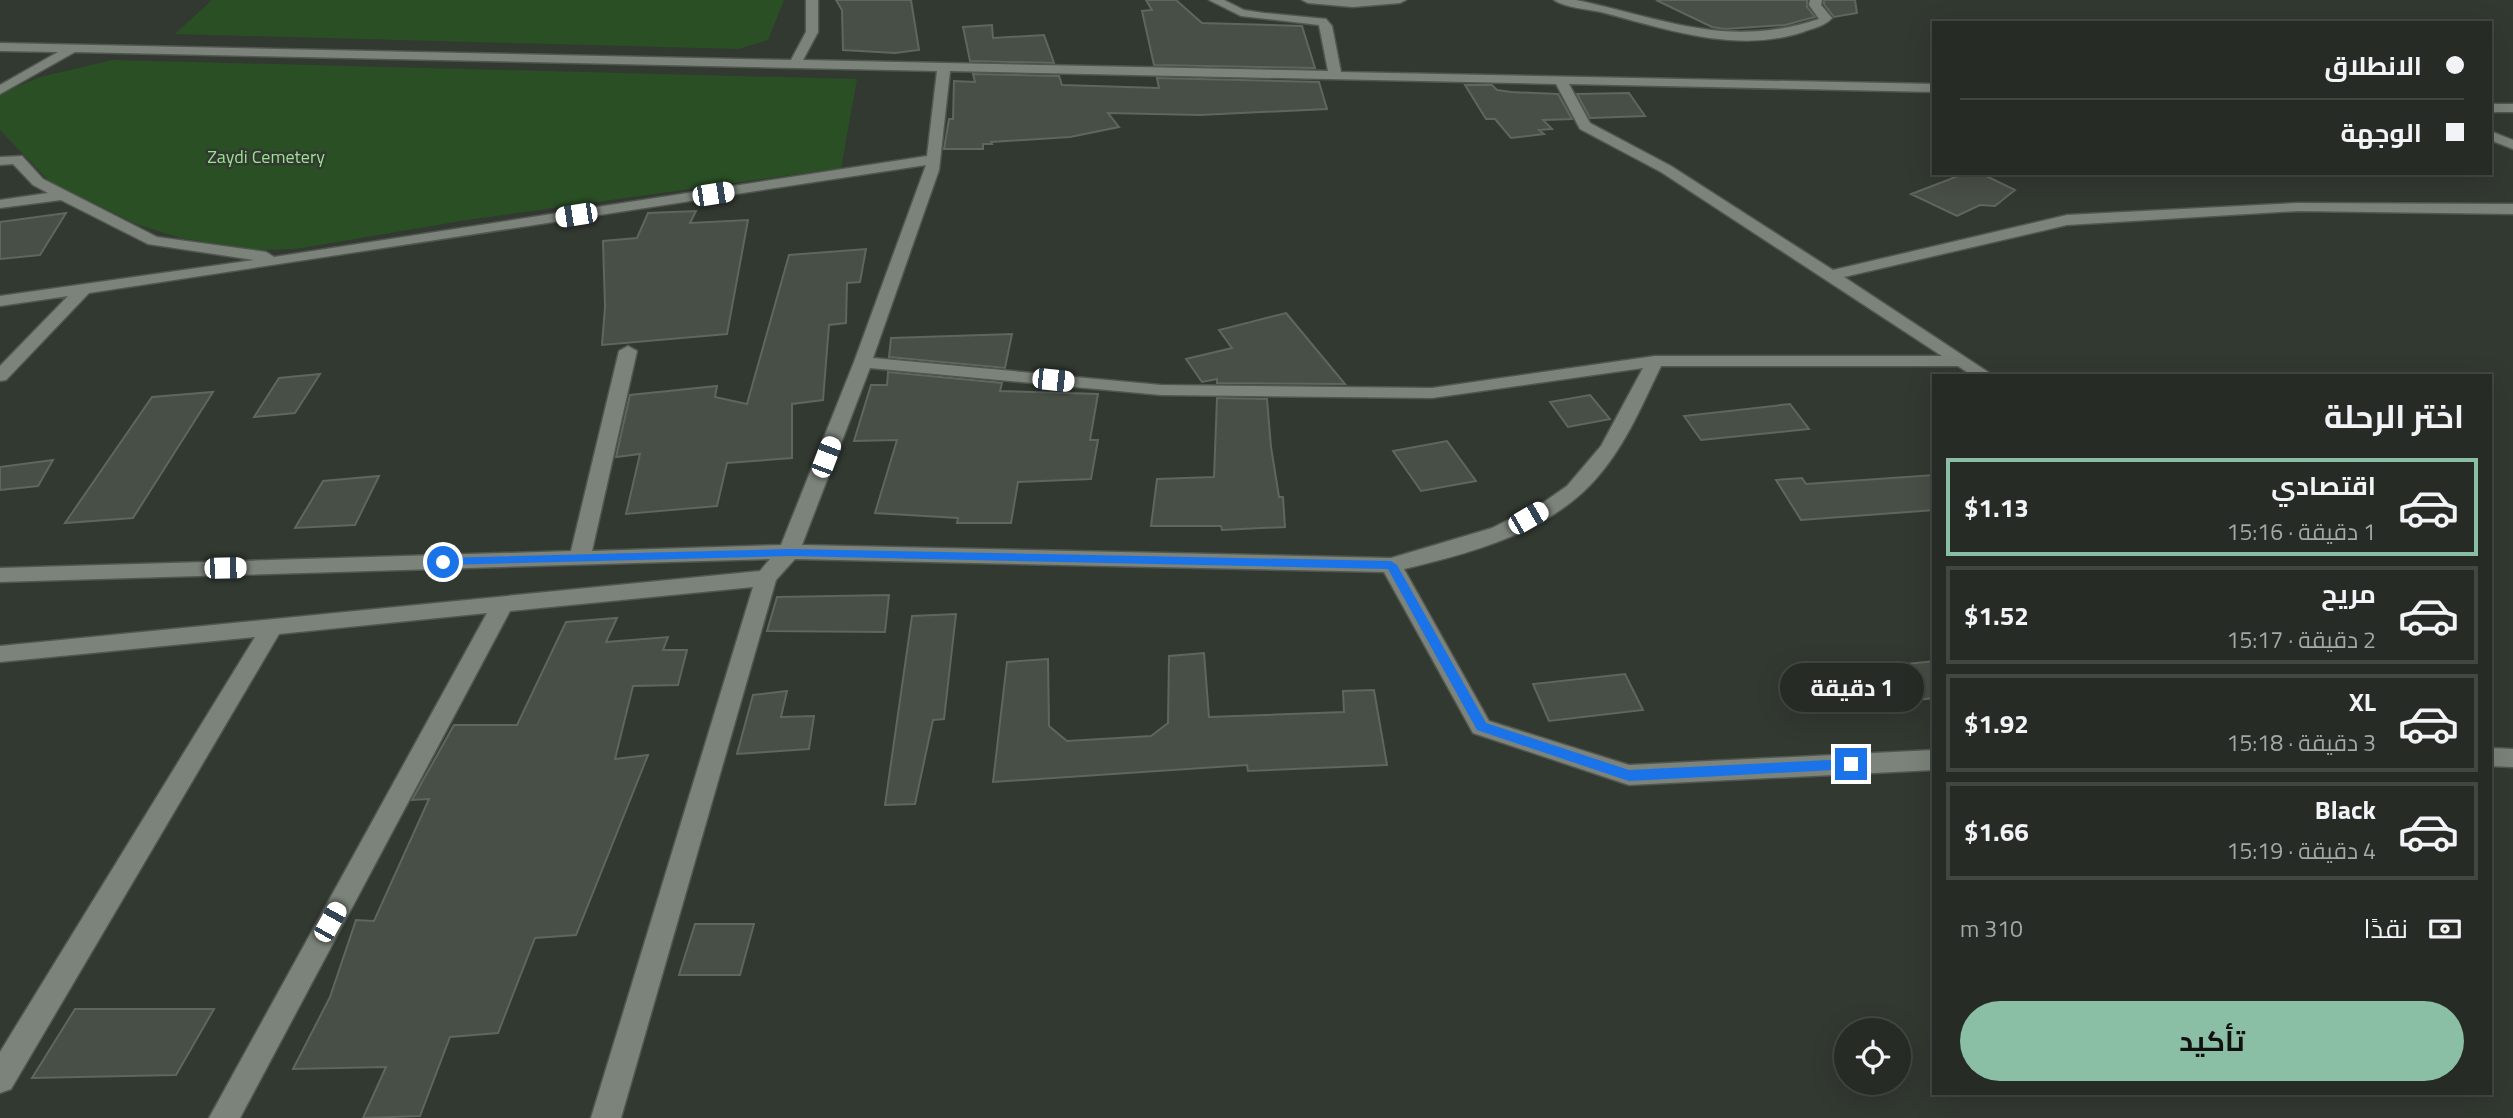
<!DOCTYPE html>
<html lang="ar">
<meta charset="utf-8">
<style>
:root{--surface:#262b25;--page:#323732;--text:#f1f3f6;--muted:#a4a7a7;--line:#424742;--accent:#8abfa5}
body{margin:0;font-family:"Titillium Web",Cairo,sans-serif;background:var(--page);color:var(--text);direction:rtl;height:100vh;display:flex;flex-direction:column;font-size:26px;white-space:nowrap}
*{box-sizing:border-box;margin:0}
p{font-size:23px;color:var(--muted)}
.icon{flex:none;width:38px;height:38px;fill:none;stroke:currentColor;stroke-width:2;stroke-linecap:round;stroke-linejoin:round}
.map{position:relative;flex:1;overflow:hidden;direction:ltr}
.sheet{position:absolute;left:1932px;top:374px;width:560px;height:721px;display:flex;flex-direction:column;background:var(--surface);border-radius:0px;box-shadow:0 7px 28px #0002,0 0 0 2px var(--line);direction:rtl}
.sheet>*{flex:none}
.banner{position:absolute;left:1932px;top:21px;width:560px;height:154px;border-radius:0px;box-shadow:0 7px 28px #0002,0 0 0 2px var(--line);direction:rtl;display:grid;align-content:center;height:154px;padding:0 28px;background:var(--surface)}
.tools{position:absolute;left:1834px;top:1018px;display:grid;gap:14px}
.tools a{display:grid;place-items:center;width:77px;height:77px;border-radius:50%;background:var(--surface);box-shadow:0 7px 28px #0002,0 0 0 2px var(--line);font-size:35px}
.end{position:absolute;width:32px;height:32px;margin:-16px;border:9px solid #1a73e8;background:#fff;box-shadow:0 0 0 4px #fff}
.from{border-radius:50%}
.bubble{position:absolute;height:49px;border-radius:24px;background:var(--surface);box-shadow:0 7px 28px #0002,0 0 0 2px var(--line);font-size:23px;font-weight:700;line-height:49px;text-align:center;direction:rtl}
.car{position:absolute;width:21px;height:42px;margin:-21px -10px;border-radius:9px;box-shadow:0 0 5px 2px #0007;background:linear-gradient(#fff 24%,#345 0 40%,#fff 0 76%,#345 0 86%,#fff 0)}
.banner b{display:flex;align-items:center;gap:24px;height:66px;font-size:26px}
.banner b+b{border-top:2px solid var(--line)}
.banner i{width:18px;height:18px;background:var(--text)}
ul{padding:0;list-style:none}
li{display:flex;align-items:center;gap:21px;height:98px;margin:0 14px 10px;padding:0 14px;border:4px solid var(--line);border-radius:0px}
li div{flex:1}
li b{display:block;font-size:26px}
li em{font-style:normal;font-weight:700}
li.current{border-color:var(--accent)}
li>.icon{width:63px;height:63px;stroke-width:1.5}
h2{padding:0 28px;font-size:32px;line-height:84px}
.pay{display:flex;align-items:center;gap:18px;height:77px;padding:0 28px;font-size:26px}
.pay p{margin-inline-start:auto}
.cta{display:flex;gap:14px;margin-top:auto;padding:14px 28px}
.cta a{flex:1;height:80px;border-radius:42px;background:var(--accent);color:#111;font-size:28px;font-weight:700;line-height:80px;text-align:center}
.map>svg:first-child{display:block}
.green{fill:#2a4f25}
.building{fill:#484f46;stroke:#5f665d;stroke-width:2}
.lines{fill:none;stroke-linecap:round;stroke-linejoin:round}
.minor-casing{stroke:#515650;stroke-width:3}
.minor{fill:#7b837a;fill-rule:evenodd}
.route{fill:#1a73e8}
.labels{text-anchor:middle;stroke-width:5;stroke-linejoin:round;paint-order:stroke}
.far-park-label{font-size:18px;fill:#9be390;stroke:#323931}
</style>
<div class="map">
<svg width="2513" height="1118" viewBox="0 0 2513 1118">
<rect width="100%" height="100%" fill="#323931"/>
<path class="green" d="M 212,0 L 784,0 L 768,40 L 738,49 L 175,34 Z
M 113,60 L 857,79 L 841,168 L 467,220 L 295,249 L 260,250 L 180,238 L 136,224 L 49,181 L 0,130 L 0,94 L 40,77 Z"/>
<path class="building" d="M 836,0 L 911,0 L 919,50 L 895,53 L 843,50 L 842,10 Z
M 1146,0 L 1176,0 L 1202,23 L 1302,26 L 1315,68 L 1154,65 L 1142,11 L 1152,10 Z
M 1656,0 L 1807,0 L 1807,7 L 1815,17 L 1785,25 L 1725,29 L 1712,27 Z
M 1824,0 L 1855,0 L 1857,13 L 1834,17 L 1824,4 Z
M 992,25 L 993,38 L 1044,35 L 1054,63 L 970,61 L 963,27 Z
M 973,74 L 1059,76 L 1062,85 L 1159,88 L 1157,78 L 1319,82 L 1327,109 L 1200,115 L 1108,113 L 1119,127 L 1070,137 L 991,142 L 992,144 L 983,144 L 983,149 L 944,149 L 949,119 L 953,119 L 954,81 L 975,82 Z
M 1465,85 L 1492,85 L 1497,90 L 1511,92 L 1558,94 L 1572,119 L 1543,120 L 1552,129 L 1539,130 L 1544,134 L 1511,138 L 1495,119 L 1486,119 Z
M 1629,93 L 1645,116 L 1590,118 L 1577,94 Z
M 1966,173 L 1980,173 L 2015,190 L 1995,206 L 1980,205 L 1957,216 L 1911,194 Z
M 696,211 L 690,223 L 748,220 L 727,334 L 602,345 L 605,307 L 603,241 L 637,238 L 648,213 Z
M 66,213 L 40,255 L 0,259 L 0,222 Z
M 866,249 L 860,282 L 847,283 L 846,323 L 829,325 L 823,400 L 792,404 L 792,458 L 727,463 L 717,506 L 626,514 L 640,454 L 616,457 L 630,395 L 717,386 L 715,397 L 747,404 L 789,255 Z
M 1286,313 L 1345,384 L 1217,383 L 1217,379 L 1202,382 L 1186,359 L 1232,348 L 1219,330 Z
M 1012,334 L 1005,368 L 889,357 L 891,338 Z
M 888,372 L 1002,383 L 1000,391 L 1098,394 L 1090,440 L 1098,440 L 1091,479 L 1018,482 L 1011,523 L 957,523 L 958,518 L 875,513 L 897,440 L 854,441 L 871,385 L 887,385 Z
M 320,374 L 295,413 L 254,417 L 279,378 Z
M 213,392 L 133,518 L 65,523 L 152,397 Z
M 1590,395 L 1610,419 L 1568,427 L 1550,402 Z
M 1217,398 L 1267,399 L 1271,447 L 1279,497 L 1283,497 L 1285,527 L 1222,530 L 1221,526 L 1151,526 L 1157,479 L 1214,477 Z
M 1790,404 L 1809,429 L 1701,440 L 1684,416 Z
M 1447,441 L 1476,481 L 1421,491 L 1393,451 Z
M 53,460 L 38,486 L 0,490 L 0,467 Z
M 1934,475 L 1934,510 L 1801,520 L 1776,480 L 1802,478 L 1806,484 Z
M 379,476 L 355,525 L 295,528 L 323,481 Z
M 889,595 L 885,632 L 767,631 L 777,597 Z
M 956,614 L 944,719 L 933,720 L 915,804 L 885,805 L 912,616 Z
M 617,618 L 606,642 L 668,637 L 663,650 L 687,650 L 678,685 L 633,686 L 615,759 L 648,755 L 576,935 L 535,938 L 498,1033 L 450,1037 L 420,1116 L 363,1118 L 386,1067 L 293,1069 L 330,997 L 356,920 L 374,921 L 429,799 L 412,800 L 454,725 L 517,725 L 566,622 Z
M 1204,653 L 1209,717 L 1344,712 L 1343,691 L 1374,690 L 1387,765 L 1248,771 L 1247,765 L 993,782 L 1007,662 L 1048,659 L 1049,726 L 1067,741 L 1151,736 L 1168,723 L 1169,656 Z
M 1934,661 L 1934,698 L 1841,708 L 1820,673 Z
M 1625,674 L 1643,710 L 1549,721 L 1533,684 Z
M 787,691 L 781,717 L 814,716 L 809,749 L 737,754 L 753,695 Z
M 695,924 L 754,924 L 740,975 L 679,975 Z
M 75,1009 L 214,1009 L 176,1075 L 32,1078 Z"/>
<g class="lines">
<defs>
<path id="minor" d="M 806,0 L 818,0 L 818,32 L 803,60 L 1328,71 L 1319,25 L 1241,16 L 1209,0 L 1224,0 L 1244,10 L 1264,13 L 1326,19 L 1332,26 L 1341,72 L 1934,84 L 1934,92 L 1569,84 L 1590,123 L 1671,166 L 1833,270 L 2067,215 L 2298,203 L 2513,204 L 2513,214 L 2298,211 L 2067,225 L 1844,277 L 1994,376 L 1973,376 L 1958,366 L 1661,366 C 1643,403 1627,442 1600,474 C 1554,531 1472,553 1404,569 L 1489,721 L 1629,765 L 1934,750 L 1934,770 L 1629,785 L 1473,733 L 1384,572 L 795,559 L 776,580 L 621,1118 L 591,1118 L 753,587 L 510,611 L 240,1118 L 209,1118 L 487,613 L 279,634 L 11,1089 L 0,1093 L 0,1052 L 255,637 L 0,662 L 0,646 L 760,571 L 770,559 L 0,582 L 0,568 L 571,551 L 619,351 L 628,346 L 637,351 L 592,551 L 781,545 L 854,362 L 926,165 L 89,293 L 6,380 L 0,381 L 0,366 L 68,296 L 0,306 L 0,296 L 254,260 L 148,244 L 61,200 L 0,208 L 0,200 L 48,193 L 33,185 L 13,164 L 0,165 L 0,157 L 22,156 L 43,179 L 157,237 L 266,252 L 274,257 L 927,156 L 937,71 L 75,52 L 0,94 L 0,85 L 58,52 L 0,51 L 0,43 L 791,60 L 806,32 ZM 950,71 L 1556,84 L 1580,129 L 1661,172 L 1942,356 L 1655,356 L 1432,388 L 1161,385 L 873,358 L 939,170 ZM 870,368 L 1161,395 L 1432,398 L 1643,368 L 1601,446 L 1567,486 L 1544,502 L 1492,528 L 1391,558 L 802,545 Z
M 1302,0 L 1406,0 L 1400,3 L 1353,7 L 1308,3 Z
M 1554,0 L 1576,0 C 1665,19 1727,49 1819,19 L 1809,5 L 1810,0 L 1822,0 L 1821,5 L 1832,18 C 1825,26 1813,28 1803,32 C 1737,54 1666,29 1601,12 C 1587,9 1566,8 1554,0 Z
M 2490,104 L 2513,104 L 2513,112 L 2490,112 Z
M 2490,131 L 2513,140 L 2513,149 L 2490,140 Z
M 2490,748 L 2513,749 L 2513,767 L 2490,766 Z"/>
</defs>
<use href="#minor" class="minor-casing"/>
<use href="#minor" class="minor"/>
</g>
<path class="route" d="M 789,549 L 1391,561 L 1397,565 L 1486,723 L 1629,770 L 1851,759 L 1857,764 L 1851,769 L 1629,781 L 1477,730 L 1388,569 L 789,556 L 443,565 L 438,562 L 443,558 Z"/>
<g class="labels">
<g class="far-park-label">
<text x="266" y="163">Zaydi Cemetery</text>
</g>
</g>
</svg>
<div class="tools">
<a><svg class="icon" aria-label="locate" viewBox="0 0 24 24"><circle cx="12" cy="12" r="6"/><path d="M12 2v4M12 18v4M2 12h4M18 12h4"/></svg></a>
</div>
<i class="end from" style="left:443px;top:562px"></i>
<i class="end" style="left:1851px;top:764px"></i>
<div class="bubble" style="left:1780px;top:663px;width:144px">1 دقيقة</div>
<i class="car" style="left:713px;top:194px;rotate:81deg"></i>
<i class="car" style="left:576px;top:215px;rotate:261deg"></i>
<i class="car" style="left:1053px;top:380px;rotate:96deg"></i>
<i class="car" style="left:826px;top:457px;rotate:21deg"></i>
<i class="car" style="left:1528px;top:518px;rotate:60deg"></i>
<i class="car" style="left:225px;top:568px;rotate:89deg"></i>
<i class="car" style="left:330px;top:922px;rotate:29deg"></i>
<div class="banner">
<b><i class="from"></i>الانطلاق</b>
<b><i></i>الوجهة</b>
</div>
<section class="sheet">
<h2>اختر الرحلة</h2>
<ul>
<li class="current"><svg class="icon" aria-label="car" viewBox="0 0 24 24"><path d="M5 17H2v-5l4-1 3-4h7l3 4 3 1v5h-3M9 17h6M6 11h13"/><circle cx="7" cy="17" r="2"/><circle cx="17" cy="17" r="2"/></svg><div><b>اقتصادي</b><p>1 دقيقة · 15:16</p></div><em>$1.13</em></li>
<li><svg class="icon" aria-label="car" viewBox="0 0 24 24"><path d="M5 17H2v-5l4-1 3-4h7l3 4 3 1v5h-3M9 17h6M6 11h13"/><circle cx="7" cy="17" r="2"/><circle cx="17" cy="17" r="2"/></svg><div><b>مريح</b><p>2 دقيقة · 15:17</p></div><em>$1.52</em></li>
<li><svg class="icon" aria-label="car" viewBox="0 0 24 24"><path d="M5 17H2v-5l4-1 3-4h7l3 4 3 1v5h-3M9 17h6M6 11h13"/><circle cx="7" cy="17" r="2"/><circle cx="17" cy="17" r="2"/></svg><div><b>XL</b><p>3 دقيقة · 15:18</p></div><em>$1.92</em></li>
<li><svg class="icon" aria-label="car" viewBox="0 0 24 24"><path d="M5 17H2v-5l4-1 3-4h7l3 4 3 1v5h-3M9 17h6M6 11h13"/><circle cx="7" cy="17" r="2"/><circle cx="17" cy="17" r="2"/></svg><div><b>Black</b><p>4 دقيقة · 15:19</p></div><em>$1.66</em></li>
</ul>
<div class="pay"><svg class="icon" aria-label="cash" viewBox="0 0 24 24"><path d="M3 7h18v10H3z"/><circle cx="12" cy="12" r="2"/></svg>نقدًا<p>310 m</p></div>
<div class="cta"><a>تأكيد</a></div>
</section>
</div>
